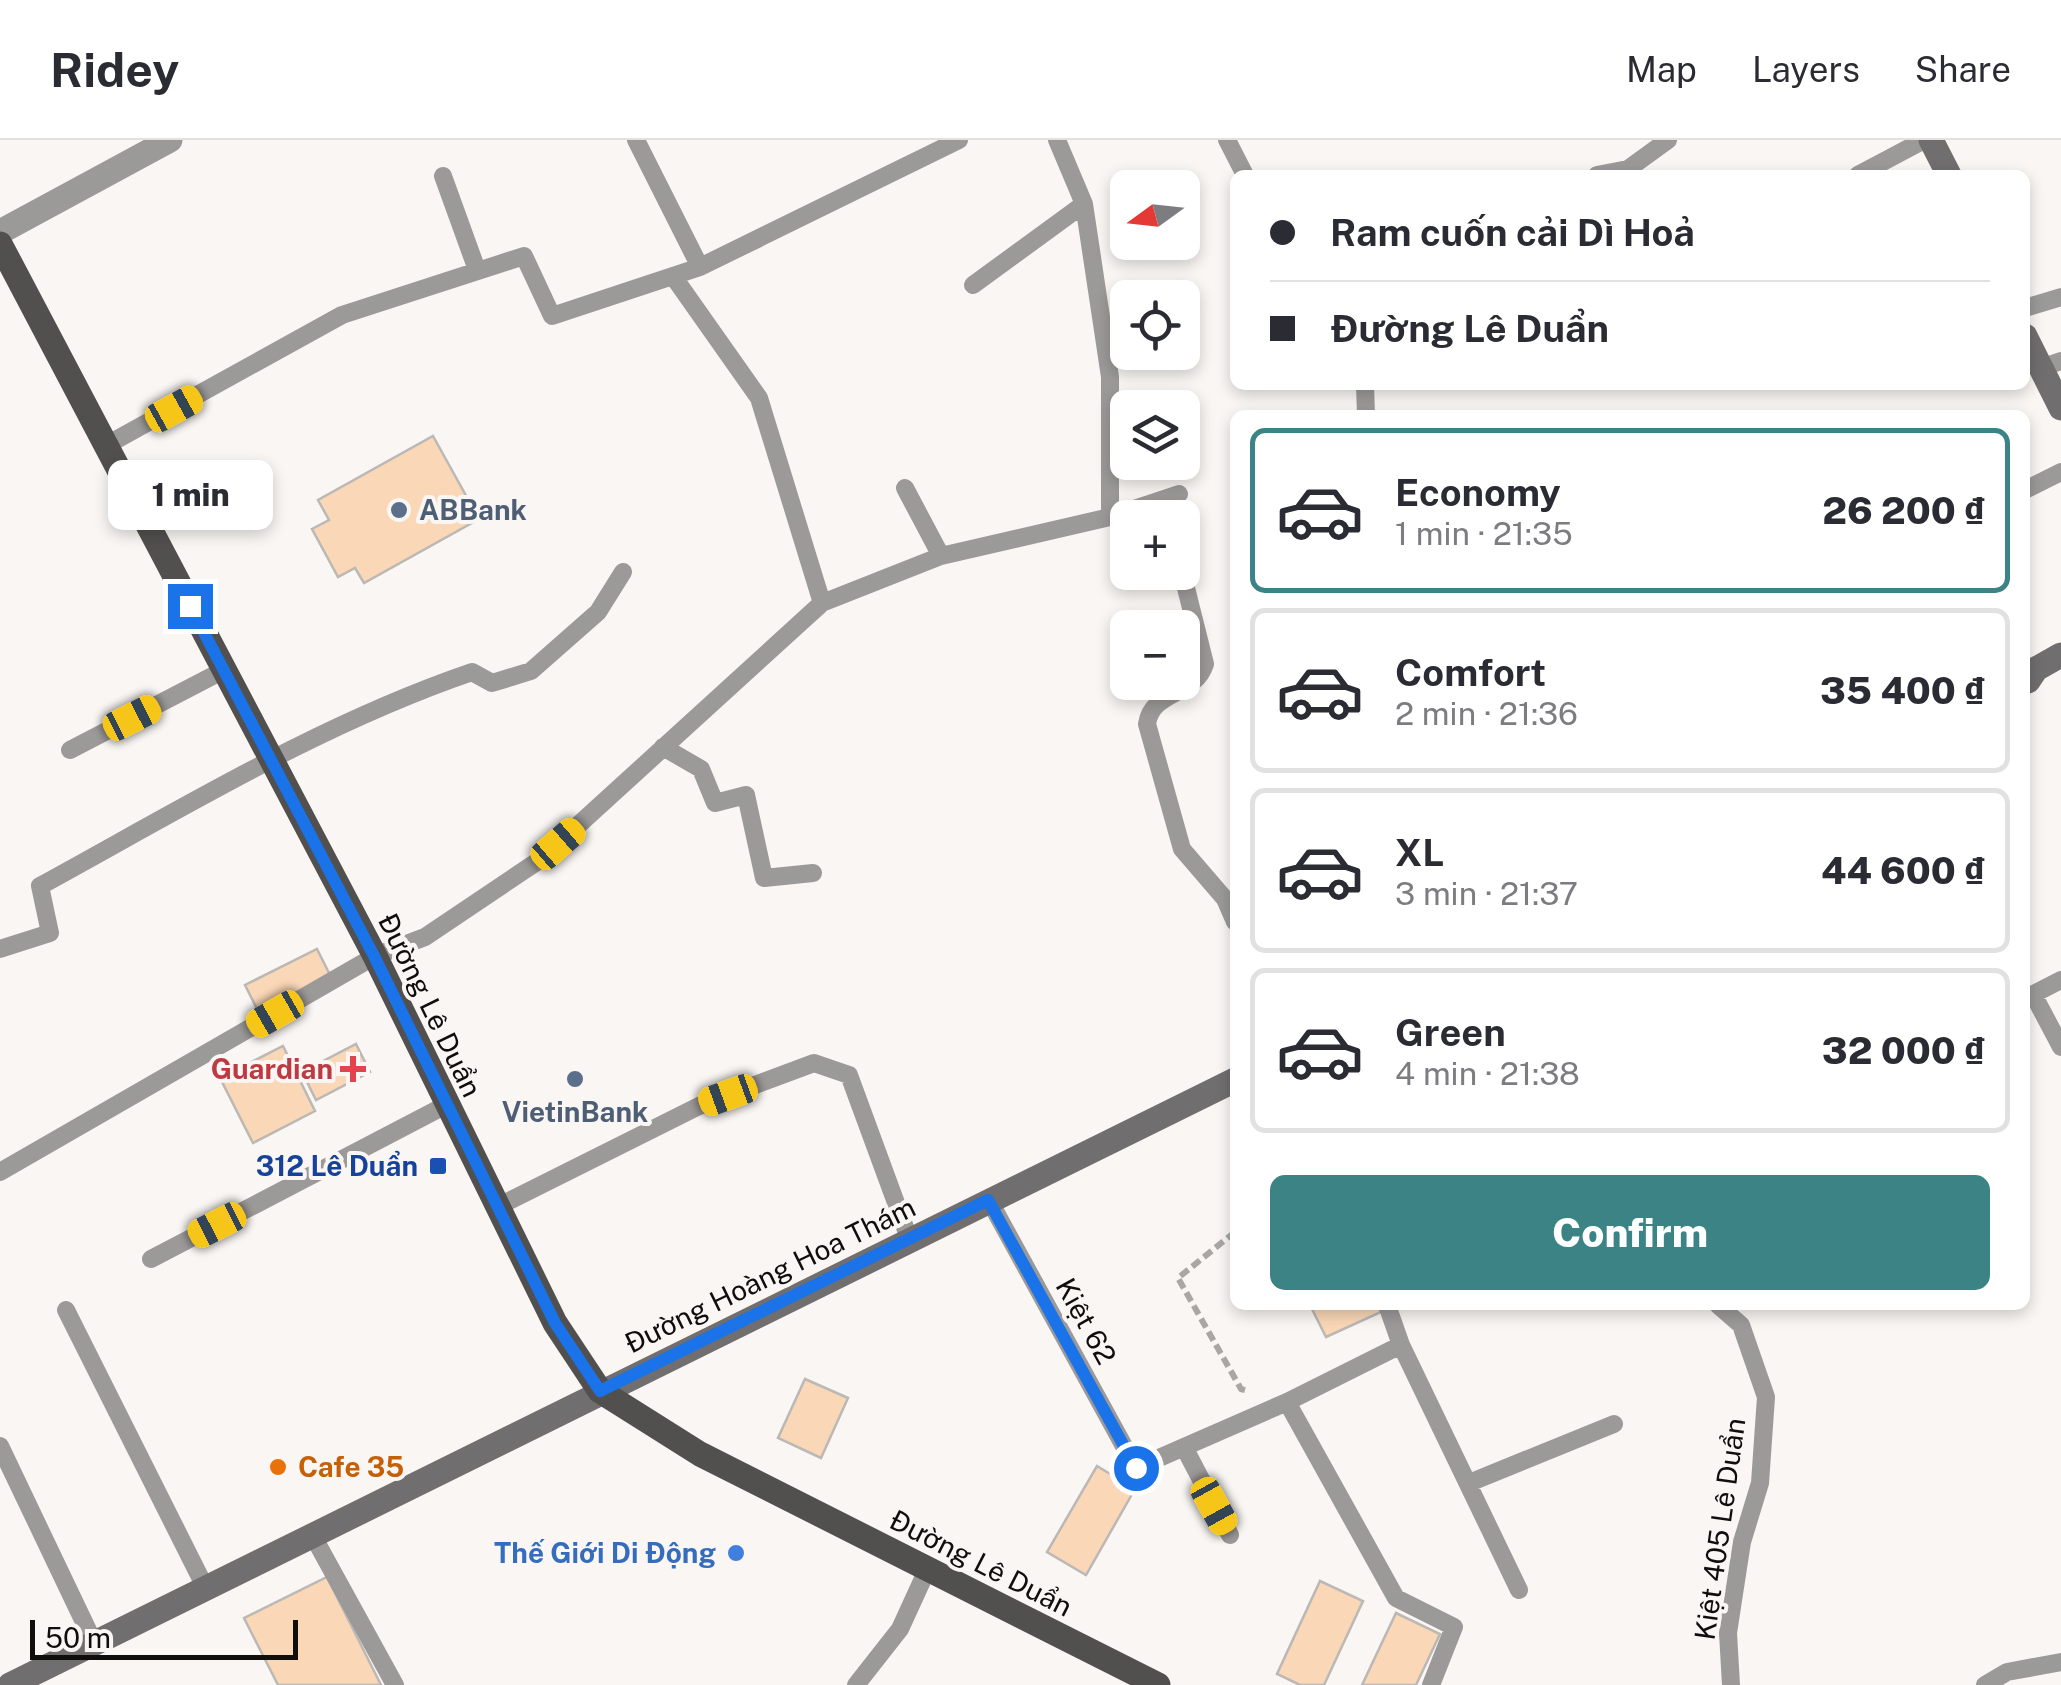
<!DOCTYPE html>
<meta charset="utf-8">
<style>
:root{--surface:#fff;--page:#f7f7f7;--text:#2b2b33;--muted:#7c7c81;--line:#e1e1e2;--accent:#3b8384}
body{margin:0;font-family:"Public Sans",sans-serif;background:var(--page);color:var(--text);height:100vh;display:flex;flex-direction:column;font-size:38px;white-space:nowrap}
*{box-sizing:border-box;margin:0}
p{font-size:32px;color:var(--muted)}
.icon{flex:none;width:55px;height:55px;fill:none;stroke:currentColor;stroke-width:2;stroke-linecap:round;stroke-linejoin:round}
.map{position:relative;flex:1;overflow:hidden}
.sheet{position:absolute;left:1230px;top:270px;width:800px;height:900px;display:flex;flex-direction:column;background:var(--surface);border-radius:15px;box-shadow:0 5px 15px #0003}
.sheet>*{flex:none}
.guide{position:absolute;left:1230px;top:30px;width:800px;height:220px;border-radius:15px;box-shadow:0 5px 15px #0003;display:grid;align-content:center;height:220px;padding:0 40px;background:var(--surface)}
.needle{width:65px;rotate:255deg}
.controls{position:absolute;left:1110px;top:30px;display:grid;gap:20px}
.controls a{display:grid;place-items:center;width:90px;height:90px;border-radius:15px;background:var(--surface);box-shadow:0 5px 15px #0003;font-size:50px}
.scale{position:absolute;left:30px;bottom:25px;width:268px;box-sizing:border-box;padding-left:10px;border:5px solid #0f0e0d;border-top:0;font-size:28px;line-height:35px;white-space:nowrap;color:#0f0e0d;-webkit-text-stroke:8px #f9f6f3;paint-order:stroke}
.end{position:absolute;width:45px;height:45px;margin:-22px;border:12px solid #1a73e8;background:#fff;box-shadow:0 0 0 5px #fff}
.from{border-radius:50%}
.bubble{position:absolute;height:70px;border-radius:15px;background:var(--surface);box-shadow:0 5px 15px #0003;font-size:32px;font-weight:800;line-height:70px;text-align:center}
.car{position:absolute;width:30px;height:60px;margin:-30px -15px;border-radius:12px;box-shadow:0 0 8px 2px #0007;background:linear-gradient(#f5c518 24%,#345 0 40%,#f5c518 0 76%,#345 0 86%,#f5c518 0)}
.guide b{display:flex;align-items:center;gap:35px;height:95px;font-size:38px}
.guide b+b{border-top:2px solid var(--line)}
.guide i{width:25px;height:25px;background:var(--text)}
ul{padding:18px 0 0;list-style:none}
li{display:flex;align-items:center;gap:30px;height:165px;margin:0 20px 15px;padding:0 20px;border:5px solid var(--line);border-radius:15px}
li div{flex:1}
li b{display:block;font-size:38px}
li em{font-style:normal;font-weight:800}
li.current{border-color:var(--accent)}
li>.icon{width:90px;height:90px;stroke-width:1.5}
.cta{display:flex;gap:20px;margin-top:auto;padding:20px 40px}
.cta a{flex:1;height:115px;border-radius:15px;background:var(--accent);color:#fff;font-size:40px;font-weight:800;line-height:115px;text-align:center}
header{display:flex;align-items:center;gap:60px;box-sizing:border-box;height:140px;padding:0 50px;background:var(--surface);border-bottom:2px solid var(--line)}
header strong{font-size:48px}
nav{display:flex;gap:55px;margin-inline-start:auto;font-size:35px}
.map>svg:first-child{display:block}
.building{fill:#fad7b6;stroke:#bbb8b5;stroke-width:2.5}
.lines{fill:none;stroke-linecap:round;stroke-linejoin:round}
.path{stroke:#a9a7a4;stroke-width:6;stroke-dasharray:10 5;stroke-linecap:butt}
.lane{stroke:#9c9a99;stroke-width:18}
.street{stroke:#9c9a99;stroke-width:25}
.secondary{stroke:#706e6e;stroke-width:25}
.primary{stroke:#524f4f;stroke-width:25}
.route{stroke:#1a73e8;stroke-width:12}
.service-dot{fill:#5c6f8a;stroke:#f9f6f3;stroke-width:4}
.health-dot{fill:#e0444e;stroke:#f9f6f3;stroke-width:4}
.transit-dot{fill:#1a4fb4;stroke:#f9f6f3;stroke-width:4}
.food-dot{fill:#e8710a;stroke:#f9f6f3;stroke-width:4}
.shop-dot{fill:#3f7fe0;stroke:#f9f6f3;stroke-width:4}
.labels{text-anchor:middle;stroke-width:8;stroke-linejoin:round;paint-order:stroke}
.service-label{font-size:28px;font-weight:bold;fill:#4e5e75;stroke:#f9f6f3;text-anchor:start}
.street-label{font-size:28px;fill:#0f0e0d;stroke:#f9f6f3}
.health-label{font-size:28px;font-weight:bold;fill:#be3a42;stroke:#f9f6f3;text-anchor:end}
.transit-label{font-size:28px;font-weight:bold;fill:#164399;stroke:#f9f6f3;text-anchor:end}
.food-label{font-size:28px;font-weight:bold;fill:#c56008;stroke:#f9f6f3;text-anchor:start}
.shop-label{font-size:28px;font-weight:bold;fill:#366cbe;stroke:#f9f6f3;text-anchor:end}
</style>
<header>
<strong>Ridey</strong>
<nav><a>Map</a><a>Layers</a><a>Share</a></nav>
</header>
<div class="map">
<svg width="2061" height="1545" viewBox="0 0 2061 1545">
<rect width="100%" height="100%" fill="#f9f6f3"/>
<path class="building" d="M 433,296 L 479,379 L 364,443 L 355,428 L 338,437 L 312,389 L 329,380 L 318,360 Z
M 317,809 L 336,847 L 264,883 L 245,845 Z
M 356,904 L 370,932 L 316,960 L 302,932 Z
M 283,906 L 315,971 L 253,1003 L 220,938 Z
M 1310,1165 L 1376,1165 L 1381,1172 L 1326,1197 Z
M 805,1239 L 848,1258 L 821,1318 L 778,1298 Z
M 1097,1326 L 1135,1349 L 1086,1435 L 1047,1412 Z
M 327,1437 L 381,1545 L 278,1545 L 244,1478 Z
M 1320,1441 L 1363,1461 L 1324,1545 L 1300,1545 L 1277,1534 Z
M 1396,1473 L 1440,1494 L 1416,1545 L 1362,1545 Z"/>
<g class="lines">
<path class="path" d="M 1235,1092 L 1178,1138 L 1241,1249 L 1248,1251"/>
<path class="lane" d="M 636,0 L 700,127
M 1057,0 L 1084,64 L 1110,237 L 1110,377
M 1227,0 L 1245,35
M 1597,35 L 1628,29 L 1668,0
M 1858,35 L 1924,0
M 443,36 L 477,130
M 673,136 L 759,258 L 822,463
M 973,145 L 1084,64
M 2025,168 L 2061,157
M 2041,228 L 2061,221
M 1365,245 L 1366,275
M 105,306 L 342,175 L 524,116 L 552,176 L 700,127 L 959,0
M 905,348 L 941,416
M 2025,350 L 2061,332
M 1182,432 L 1205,524 C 1195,556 1152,550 1147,584 L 1182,709 L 1225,759 L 1235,782
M 663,607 L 701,629 L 715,663 L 746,655 L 764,738 L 813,733
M 70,610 L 224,530
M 0,809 L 50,793 L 40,746 C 181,669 320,584 472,532 L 492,543 L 531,531 L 598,472 L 623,432
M 2033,854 L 2061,907
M 2026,858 L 2061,840
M 0,1032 L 375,816 L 425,797 L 541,719 L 822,463 L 941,416 L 1110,377 L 1179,354
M 989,1060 L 1136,1328 L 1287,1262 L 1401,1205 L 1387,1165
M 497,1067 L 699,966 L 814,923 L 849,935 L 910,1101
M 151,1119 L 446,965
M 1718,1165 L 1741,1185 L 1766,1257 L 1760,1343 L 1742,1402 L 1728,1493 L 1731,1545
M 66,1170 L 205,1447
M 1401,1205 L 1519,1450
M 1287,1262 L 1396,1458 L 1454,1487 L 1431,1545
M 0,1306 L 94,1503
M 1184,1307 L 1230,1395
M 1469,1343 L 1614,1284
M 313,1396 L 395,1545
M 856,1545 L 900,1489 L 927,1430
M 1985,1545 L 2007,1532 L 2061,1522"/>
<path class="street" d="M 0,92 L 170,0"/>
<path class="secondary" d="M 1931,0 L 1949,35
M 2025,196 L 2061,268
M 2028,541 L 2036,529 L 2061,515
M 10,1545 L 1235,940"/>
<path class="primary" d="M 0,104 L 375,816 L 555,1183 L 600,1251 L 700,1314 L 1158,1545"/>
</g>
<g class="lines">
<path class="route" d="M 190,466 L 374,816 L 555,1183 L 600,1251 L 988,1060 L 1136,1328"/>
</g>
<g class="service-dot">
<circle cx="399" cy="370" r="10"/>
<circle cx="575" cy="939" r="10"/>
</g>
<path class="health-dot" d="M348 914h10v10h10v10h-10v10h-10v-10h-10v-10h10z"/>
<rect class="transit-dot" x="428" y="1016" width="20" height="20" rx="5"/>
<circle class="food-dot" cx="278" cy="1327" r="10"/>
<circle class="shop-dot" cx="736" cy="1413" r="10"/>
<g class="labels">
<g class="service-label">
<text x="419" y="380">ABBank</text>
<text x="575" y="982" text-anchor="middle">VietinBank</text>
</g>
<g class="street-label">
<text transform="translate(430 865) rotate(64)" y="10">Đường Lê Duẩn</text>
<text transform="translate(770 1135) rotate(-26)" y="10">Đường Hoàng Hoa Thám</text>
<text transform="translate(1086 1181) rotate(61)" y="10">Kiệt 62</text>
<text transform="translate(1720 1389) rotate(-82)" y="10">Kiệt 405 Lê Duẩn</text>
<text transform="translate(981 1423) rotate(27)" y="10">Đường Lê Duẩn</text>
</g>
<g class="health-label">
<text x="333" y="939">Guardian</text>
</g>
<g class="transit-label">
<text x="418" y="1036">312 Lê Duẩn</text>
</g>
<g class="food-label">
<text x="298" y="1337">Cafe 35</text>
</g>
<g class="shop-label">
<text x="716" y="1423">Thế Giới Di Động</text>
</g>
</g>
</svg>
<div class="controls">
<a><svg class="needle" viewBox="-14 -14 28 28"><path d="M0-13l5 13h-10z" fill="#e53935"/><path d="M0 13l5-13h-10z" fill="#7c7c81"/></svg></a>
<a><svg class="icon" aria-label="locate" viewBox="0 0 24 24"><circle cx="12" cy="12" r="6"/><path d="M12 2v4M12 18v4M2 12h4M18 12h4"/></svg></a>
<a><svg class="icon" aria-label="layers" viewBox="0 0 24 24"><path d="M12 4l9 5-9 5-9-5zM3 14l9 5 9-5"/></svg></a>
<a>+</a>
<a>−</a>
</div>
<div class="scale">50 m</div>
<i class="end from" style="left:1136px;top:1328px"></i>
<i class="end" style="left:190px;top:466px"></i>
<div class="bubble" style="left:108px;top:320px;width:165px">1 min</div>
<i class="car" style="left:174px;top:269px;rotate:61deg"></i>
<i class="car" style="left:132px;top:578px;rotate:63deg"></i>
<i class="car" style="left:558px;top:704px;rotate:49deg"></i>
<i class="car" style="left:275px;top:874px;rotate:240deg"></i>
<i class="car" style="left:728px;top:955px;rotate:250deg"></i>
<i class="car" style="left:217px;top:1085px;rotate:243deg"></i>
<i class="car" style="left:1214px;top:1366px;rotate:151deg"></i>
<div class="guide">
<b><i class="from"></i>Ram cuốn cải Dì Hoả</b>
<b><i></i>Đường Lê Duẩn</b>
</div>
<section class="sheet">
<ul>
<li class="current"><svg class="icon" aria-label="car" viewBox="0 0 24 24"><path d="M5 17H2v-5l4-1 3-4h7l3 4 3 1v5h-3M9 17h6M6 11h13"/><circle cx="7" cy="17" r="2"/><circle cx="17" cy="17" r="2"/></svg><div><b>Economy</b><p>1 min · 21:35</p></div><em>26 200 ₫</em></li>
<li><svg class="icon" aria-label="car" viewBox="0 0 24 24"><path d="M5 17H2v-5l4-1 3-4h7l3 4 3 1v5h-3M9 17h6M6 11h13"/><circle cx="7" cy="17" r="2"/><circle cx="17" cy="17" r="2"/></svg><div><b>Comfort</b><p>2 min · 21:36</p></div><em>35 400 ₫</em></li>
<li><svg class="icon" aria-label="car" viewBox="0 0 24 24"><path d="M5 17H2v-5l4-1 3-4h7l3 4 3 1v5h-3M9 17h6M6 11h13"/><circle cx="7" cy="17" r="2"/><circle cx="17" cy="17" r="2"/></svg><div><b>XL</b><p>3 min · 21:37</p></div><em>44 600 ₫</em></li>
<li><svg class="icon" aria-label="car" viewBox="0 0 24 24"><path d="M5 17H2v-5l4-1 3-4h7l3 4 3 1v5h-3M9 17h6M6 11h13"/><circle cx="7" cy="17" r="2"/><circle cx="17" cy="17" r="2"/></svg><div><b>Green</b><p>4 min · 21:38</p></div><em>32 000 ₫</em></li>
</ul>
<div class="cta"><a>Confirm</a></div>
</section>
</div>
